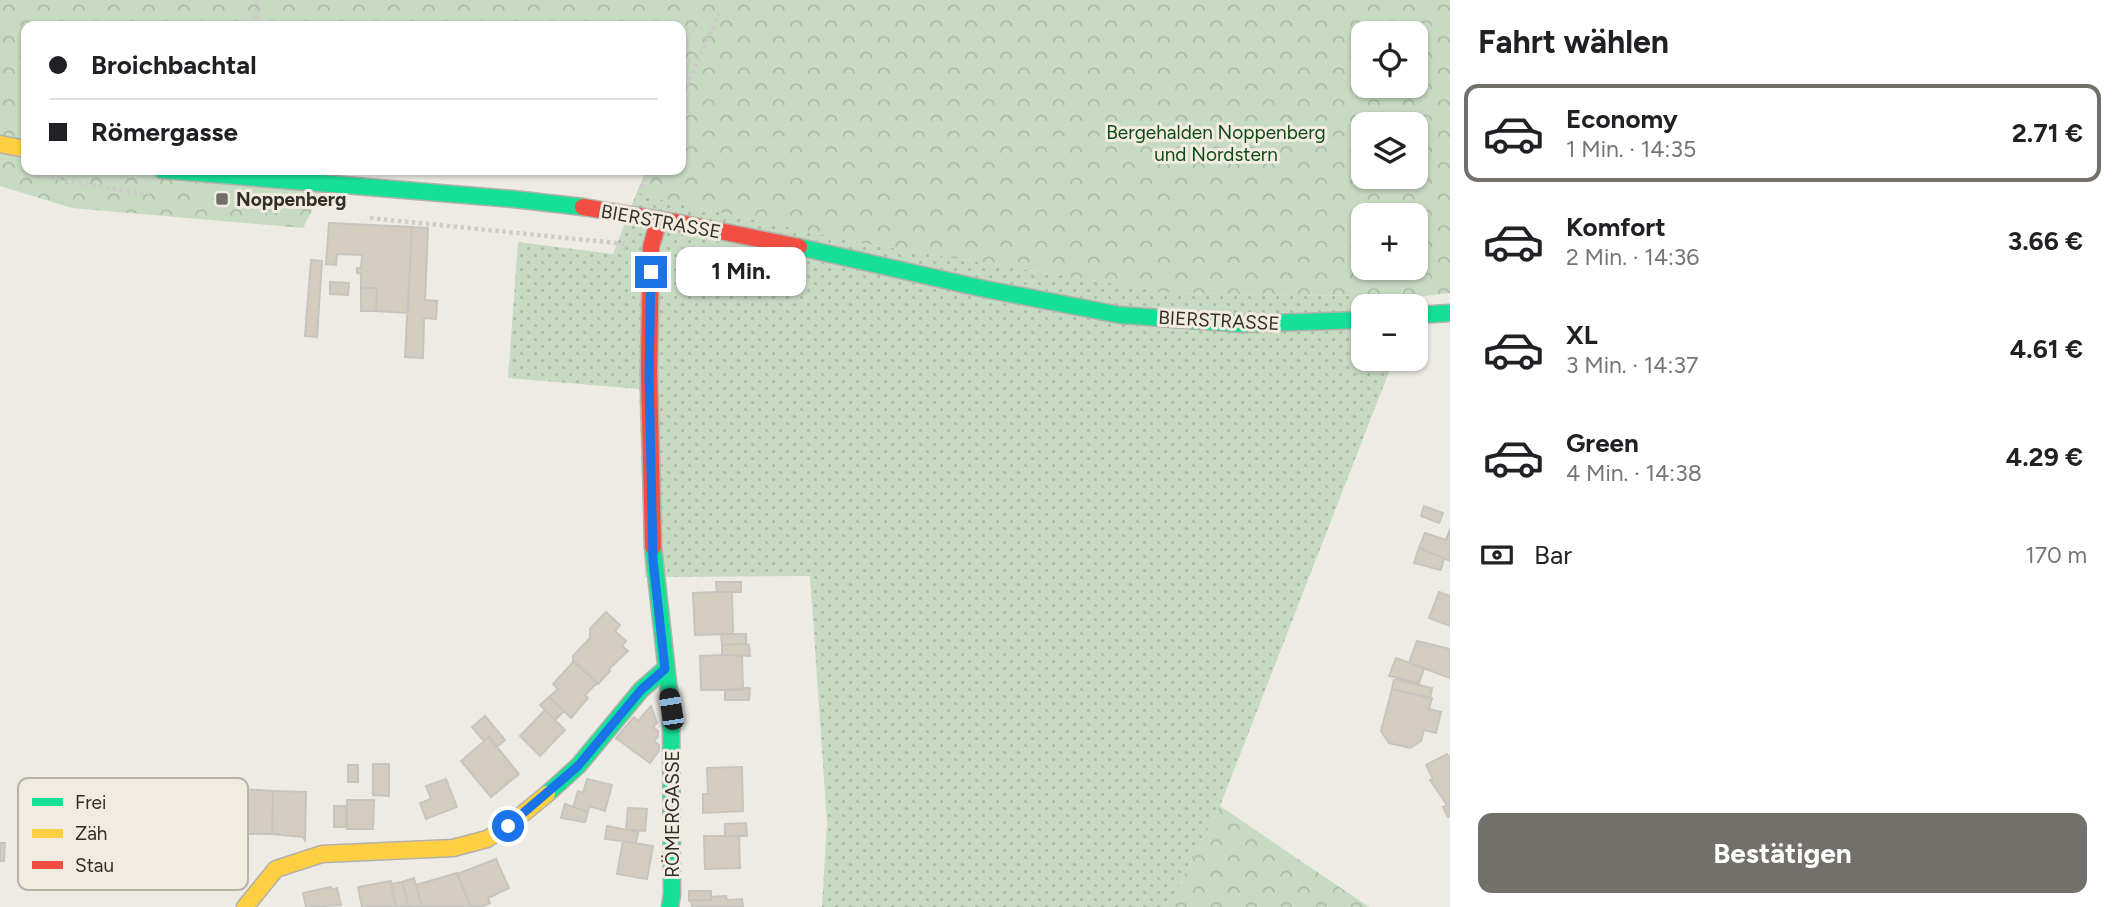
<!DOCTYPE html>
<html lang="de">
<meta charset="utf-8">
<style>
:root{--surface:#fff;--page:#f6f6f6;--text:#202124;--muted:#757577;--line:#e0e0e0;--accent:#73706b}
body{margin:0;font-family:Figtree,sans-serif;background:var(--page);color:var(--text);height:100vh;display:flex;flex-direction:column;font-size:26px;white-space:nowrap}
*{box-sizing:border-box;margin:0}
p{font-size:23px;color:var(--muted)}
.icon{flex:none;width:38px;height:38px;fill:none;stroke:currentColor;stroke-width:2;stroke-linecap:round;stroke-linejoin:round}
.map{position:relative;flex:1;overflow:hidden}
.details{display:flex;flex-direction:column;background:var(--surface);width:665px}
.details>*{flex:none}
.top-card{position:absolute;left:21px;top:21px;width:665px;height:154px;border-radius:14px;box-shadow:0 2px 5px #0004;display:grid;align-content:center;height:154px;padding:0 28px;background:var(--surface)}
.buttons{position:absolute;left:1351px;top:21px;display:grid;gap:14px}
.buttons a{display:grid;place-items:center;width:77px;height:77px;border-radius:14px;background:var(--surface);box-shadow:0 2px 5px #0004;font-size:35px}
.end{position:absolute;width:32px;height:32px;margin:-16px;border:9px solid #1a73e8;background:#fff;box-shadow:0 0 0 4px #fff}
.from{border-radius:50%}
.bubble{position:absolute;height:49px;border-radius:14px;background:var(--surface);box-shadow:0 2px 5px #0004;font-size:23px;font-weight:700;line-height:49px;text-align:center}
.car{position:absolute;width:21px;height:42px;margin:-21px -10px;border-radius:9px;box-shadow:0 0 5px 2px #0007;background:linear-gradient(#222 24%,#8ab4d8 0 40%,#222 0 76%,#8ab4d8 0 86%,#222 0)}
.top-card b{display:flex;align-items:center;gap:24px;height:66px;font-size:26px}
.top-card b+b{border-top:2px solid var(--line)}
.top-card i{width:18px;height:18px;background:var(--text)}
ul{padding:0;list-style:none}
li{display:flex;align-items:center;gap:21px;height:98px;margin:0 14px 10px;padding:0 14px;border:4px solid transparent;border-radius:14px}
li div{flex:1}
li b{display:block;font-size:26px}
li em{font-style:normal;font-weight:700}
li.active{border-color:var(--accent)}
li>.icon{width:63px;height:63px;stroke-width:1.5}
h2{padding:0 28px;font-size:32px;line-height:84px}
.pay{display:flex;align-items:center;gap:18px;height:77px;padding:0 28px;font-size:26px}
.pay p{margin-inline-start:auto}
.primary-button{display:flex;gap:14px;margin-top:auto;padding:14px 28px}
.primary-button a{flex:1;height:80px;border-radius:14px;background:var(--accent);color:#fff;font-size:28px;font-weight:700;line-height:80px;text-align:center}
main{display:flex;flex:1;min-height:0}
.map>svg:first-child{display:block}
.grass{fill:url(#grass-dots)}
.forest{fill:url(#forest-crowns);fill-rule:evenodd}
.building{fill:#d5ccc0;stroke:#c7c4bf;stroke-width:2}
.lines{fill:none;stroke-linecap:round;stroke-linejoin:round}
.fast-casing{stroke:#b3b0ab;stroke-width:19}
.slow-casing{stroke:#b3b0ab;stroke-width:19}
.jam-casing{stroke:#b3b0ab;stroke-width:19}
.path{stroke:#cdccca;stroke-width:4.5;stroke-dasharray:3.5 3.5;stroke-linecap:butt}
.fast{stroke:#16e098;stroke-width:16}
.slow{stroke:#ffcf43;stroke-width:16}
.jam{stroke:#f24e42;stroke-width:16}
.route{stroke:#1a73e8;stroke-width:9}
.poi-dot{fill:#73706b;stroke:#f2ece0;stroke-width:2.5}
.labels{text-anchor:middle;stroke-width:6;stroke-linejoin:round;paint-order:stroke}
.park-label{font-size:19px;fill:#0c4b15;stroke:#f2ece0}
.poi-label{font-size:19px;font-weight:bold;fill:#312e2a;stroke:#f2ece0;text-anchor:start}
.street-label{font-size:19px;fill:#312e2a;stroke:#f2ece0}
.key{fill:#f2ece0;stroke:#b8b3a9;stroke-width:2}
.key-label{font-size:19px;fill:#312e2a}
</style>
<main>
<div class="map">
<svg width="1450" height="907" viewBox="0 0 1450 907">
<defs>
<pattern id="grass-dots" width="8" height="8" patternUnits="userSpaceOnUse" patternTransform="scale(1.75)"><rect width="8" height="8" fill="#c7dac2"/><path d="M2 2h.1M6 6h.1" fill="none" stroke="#abbba7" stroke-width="1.8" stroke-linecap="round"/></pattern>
<pattern id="forest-crowns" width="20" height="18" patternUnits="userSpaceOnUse" patternTransform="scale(1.75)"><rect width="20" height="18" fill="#c7dac2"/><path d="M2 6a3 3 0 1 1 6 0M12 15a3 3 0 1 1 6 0" fill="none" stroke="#abbba7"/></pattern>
</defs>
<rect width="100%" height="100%" fill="#eeebe4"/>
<path class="grass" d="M 636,194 L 861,243 L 1172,293 L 1416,297 L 1413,306 L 1363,306 L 1363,359 L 1394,359 L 1220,806 L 1168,907 L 822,907 L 827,822 L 810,576 L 645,577 L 639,389 L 508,378 L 518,242 L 613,254 Z"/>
<path class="forest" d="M 0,0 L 1450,0 L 1450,293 L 1416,297 L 1172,293 L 861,243 L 636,194 L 646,170 L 681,170 L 681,26 L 26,26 L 26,170 L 333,170 L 303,228 L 72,208 L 0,186 ZM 1363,33 L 1416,33 L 1416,86 L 1363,86 ZM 1363,124 L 1416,124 L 1416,177 L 1363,177 ZM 1363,215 L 1416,215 L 1416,268 L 1363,268 Z
M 1220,806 L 1369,907 L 1168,907 Z"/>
<path class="building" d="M 329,223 L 412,227 L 408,313 L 376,311 L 377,288 L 361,288 L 361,274 L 357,273 L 357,268 L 361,268 L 362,255 L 337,254 L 336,265 L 326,264 Z
M 412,227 L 428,228 L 425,300 L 437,301 L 436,319 L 424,318 L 423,358 L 405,357 Z
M 311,260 L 322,261 L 317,337 L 305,336 Z
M 330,282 L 349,283 L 348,295 L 330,294 Z
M 361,288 L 377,288 L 376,311 L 361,311 Z
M 1424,506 L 1443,513 L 1439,523 L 1421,516 Z
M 1450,529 L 1450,561 L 1419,548 L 1425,533 L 1446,540 Z
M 1419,548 L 1444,558 L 1441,570 L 1414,563 Z
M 716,582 L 741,582 L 741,592 L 717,592 Z
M 717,592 L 732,592 L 733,634 L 695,635 L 693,593 Z
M 1439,592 L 1450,596 L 1450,626 L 1429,618 Z
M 606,612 L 620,625 L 615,631 L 626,641 L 622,646 L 628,651 L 608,670 L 610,671 L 598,684 L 573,661 L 573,656 L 590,638 L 590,629 Z
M 721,634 L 746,634 L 746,644 L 722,645 Z
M 1417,641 L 1450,649 L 1450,678 L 1409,663 Z
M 746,644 L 749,645 L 750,656 L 722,655 L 722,645 Z
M 722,655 L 742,655 L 743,690 L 701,690 L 700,656 Z
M 1396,658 L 1424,668 L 1419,683 L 1389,676 Z
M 574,661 L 597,683 L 585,695 L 588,698 L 571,718 L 549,697 L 558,689 L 553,684 Z
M 1394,679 L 1432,688 L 1430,698 L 1392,689 Z
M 743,688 L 750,688 L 749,700 L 725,700 L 725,690 Z
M 1392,689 L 1432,698 L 1429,709 L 1441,712 L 1436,733 L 1424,730 L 1421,741 L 1410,748 L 1389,743 L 1381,731 Z
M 549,697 L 564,711 L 555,720 L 540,705 Z
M 651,706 L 657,723 L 653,727 L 658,731 L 658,736 L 654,741 L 659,745 L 659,751 L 650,763 L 616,738 L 634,717 L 638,721 Z
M 545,710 L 565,730 L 540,756 L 520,736 Z
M 485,716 L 505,740 L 497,747 L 489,737 L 484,741 L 472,727 Z
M 489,737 L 519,774 L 491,797 L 461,761 Z
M 1447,754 L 1450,759 L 1450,804 L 1447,805 L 1430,780 L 1433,779 L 1426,765 Z
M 373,764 L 389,764 L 389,796 L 373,795 Z
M 348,765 L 358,765 L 358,782 L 348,782 Z
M 742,767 L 743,811 L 703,813 L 703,794 L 708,794 L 707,768 Z
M 446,779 L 457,807 L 426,819 L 420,803 L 431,799 L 426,786 Z
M 587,779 L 612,785 L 605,811 L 589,806 L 588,812 L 573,807 L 578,791 L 583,793 Z
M 240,789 L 273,791 L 272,834 L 240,834 L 238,838 Z
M 273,791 L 306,792 L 305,840 L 303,837 L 272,834 Z
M 347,800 L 374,800 L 373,829 L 347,829 Z
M 565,804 L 588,812 L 585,822 L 561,818 Z
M 1450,804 L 1450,816 L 1448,817 L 1443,807 Z
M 334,806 L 346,806 L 346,827 L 334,827 Z
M 628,808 L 647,809 L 645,831 L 626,829 Z
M 746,823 L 747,836 L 725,836 L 725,824 Z
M 607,826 L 638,832 L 636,843 L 605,839 Z
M 704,836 L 739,836 L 740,868 L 705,869 Z
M 623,841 L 653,846 L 647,879 L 617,874 Z
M 0,843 L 5,843 L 4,861 L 0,861 Z
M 496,859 L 509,888 L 488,898 L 490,903 L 481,907 L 471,907 L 457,874 Z
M 457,873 L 471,907 L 422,907 L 416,885 Z
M 414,878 L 416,885 L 422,907 L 409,907 L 402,882 Z
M 391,881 L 396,907 L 362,907 L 358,887 Z
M 402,882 L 409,907 L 396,907 L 391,884 Z
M 331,887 L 332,890 L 337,888 L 341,905 L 306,907 L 303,893 Z
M 689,891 L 711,891 L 711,900 L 689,901 Z
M 726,896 L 727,900 L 742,899 L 743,907 L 692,907 L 691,900 L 711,900 L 711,897 Z"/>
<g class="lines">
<defs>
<path id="fast" d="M 162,170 L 513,199 L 583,207
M 799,247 L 980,288 L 1120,315 L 1242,324 L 1363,320
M 1416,315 L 1450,313
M 653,547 L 671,709 L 672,894 L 670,907
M 547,794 L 578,766 L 641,690 L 665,669"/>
<path id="slow" d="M 0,144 L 26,149
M 245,907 L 276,869 L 322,854 L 453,848 L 487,839 L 508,826 L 547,794"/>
<path id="jam" d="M 583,207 L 680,223 L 799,247
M 653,547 L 649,374 L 651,247 L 659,219"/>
</defs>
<use href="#fast" class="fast-casing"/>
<use href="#slow" class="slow-casing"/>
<use href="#jam" class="jam-casing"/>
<path class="path" d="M 255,26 L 257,0
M 681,99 L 719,13
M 37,175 L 149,195
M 641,188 L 649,170
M 370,218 L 626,244"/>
<use href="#fast" class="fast"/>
<use href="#slow" class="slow"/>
<use href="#jam" class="jam"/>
</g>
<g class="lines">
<path class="route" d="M 508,826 L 578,766 L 641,690 L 665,669 L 653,560 L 649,374 L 651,272"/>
</g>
<rect class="poi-dot" x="215" y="192" width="14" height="14" rx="3.5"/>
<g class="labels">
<g class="park-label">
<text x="1216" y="139">Bergehalden Noppenberg<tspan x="1216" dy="22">und Nordstern</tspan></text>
</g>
<g class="poi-label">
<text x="236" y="206">Noppenberg</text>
</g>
<g class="street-label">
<text transform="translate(661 221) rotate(10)" y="7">BIERSTRASSE</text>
<text transform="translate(1219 320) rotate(3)" y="7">BIERSTRASSE</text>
<text transform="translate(672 814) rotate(-90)" y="7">RÖMERGASSE</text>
</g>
</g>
<rect x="18" y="778" width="230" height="112" rx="10" class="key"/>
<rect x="32" y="798" width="31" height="8" fill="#16e098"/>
<rect x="32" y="829" width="31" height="9" fill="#ffcf43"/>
<rect x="32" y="861" width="31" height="8" fill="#f24e42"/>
<g class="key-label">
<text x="75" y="809">Frei</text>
<text x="75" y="840">Zäh</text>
<text x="75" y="872">Stau</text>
</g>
</svg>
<div class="buttons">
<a><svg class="icon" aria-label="locate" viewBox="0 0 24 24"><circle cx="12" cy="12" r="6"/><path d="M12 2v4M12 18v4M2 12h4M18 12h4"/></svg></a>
<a><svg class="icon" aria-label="layers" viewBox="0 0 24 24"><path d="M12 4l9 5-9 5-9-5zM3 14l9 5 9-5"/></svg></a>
<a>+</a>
<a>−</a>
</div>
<i class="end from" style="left:508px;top:826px"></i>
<i class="end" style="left:651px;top:272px"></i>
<div class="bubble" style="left:676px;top:247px;width:130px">1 Min.</div>
<i class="car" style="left:671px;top:709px;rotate:351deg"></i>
<div class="top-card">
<b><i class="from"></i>Broichbachtal</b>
<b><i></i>Römergasse</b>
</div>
</div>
<section class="details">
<h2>Fahrt wählen</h2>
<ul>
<li class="active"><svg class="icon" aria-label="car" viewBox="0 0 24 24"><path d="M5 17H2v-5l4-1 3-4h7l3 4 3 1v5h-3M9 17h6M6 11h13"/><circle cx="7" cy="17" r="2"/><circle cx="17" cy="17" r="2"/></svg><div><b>Economy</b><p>1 Min. · 14:35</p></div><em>2.71 €</em></li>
<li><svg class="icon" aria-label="car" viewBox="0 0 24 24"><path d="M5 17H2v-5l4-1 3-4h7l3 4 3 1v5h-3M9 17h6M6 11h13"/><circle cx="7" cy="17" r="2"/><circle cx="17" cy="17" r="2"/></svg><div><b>Komfort</b><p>2 Min. · 14:36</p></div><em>3.66 €</em></li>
<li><svg class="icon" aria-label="car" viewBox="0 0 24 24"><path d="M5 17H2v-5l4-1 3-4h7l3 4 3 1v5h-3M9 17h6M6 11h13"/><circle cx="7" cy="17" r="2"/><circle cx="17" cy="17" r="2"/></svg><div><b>XL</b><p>3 Min. · 14:37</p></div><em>4.61 €</em></li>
<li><svg class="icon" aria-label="car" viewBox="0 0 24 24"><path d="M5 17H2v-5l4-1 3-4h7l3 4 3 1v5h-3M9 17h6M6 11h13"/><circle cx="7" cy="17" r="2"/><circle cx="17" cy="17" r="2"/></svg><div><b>Green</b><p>4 Min. · 14:38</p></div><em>4.29 €</em></li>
</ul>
<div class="pay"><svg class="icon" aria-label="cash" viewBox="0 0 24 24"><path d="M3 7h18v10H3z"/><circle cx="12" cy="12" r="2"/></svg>Bar<p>170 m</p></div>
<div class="primary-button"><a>Bestätigen</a></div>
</section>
</main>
